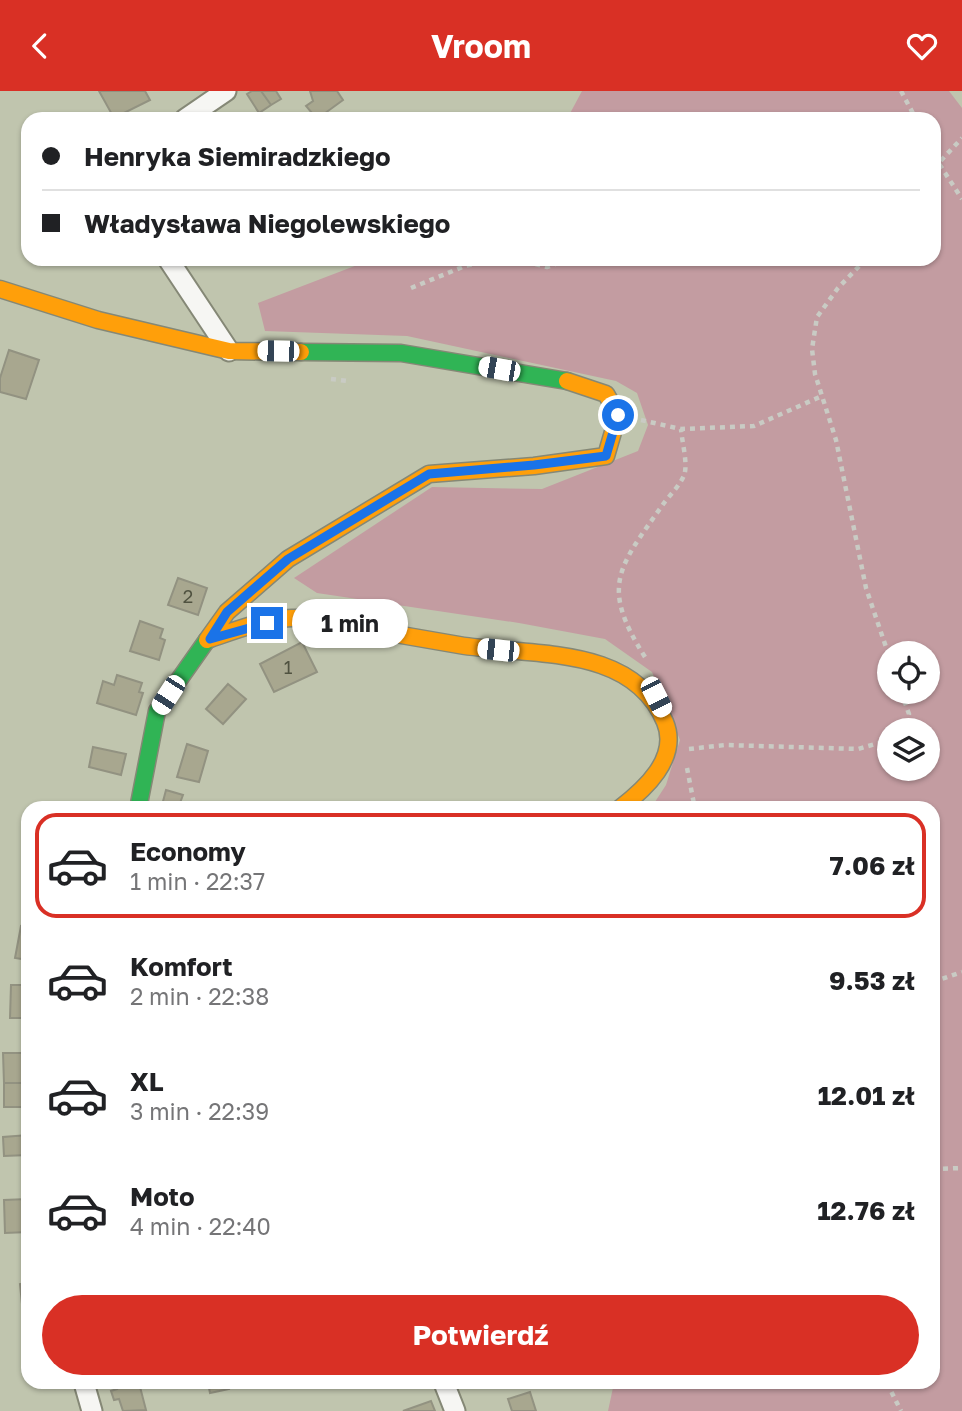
<!DOCTYPE html>
<html lang="pl">
<meta charset="utf-8">
<style>
:root{--surface:#fff;--page:#f2f2f2;--text:#202124;--muted:#757577;--line:#e0e0e0;--accent:#d93025}
body{margin:0;font-family:"Golos Text",sans-serif;background:var(--page);color:var(--text);height:100vh;display:flex;flex-direction:column;font-size:26px;white-space:nowrap}
*{box-sizing:border-box;margin:0}
p{font-size:23px;color:var(--muted)}
.icon{flex:none;width:38px;height:38px;fill:none;stroke:currentColor;stroke-width:2;stroke-linecap:round;stroke-linejoin:round}
.map{position:relative;flex:1;overflow:hidden}
.details{position:absolute;left:21px;top:710px;width:919px;height:588px;display:flex;flex-direction:column;background:var(--surface);border-radius:21px;box-shadow:0 2px 5px #0004}
.details>*{flex:none}
.top-card{position:absolute;left:21px;top:21px;width:920px;height:154px;border-radius:21px;box-shadow:0 2px 5px #0004;display:grid;align-content:center;height:154px;padding:0 21px;background:var(--surface)}
.buttons{position:absolute;left:877px;top:550px;display:grid;gap:14px}
.buttons a{display:grid;place-items:center;width:63px;height:63px;border-radius:50%;background:var(--surface);box-shadow:0 2px 5px #0004;font-size:35px}
.end{position:absolute;width:32px;height:32px;margin:-16px;border:9px solid #1a73e8;background:#fff;box-shadow:0 0 0 4px #fff}
.from{border-radius:50%}
.bubble{position:absolute;height:49px;border-radius:24px;background:var(--surface);box-shadow:0 2px 5px #0004;font-size:23px;font-weight:700;line-height:49px;text-align:center}
.car{position:absolute;width:21px;height:42px;margin:-21px -10px;border-radius:9px;box-shadow:0 0 5px 2px #0007;background:linear-gradient(#fff 24%,#345 0 40%,#fff 0 76%,#345 0 86%,#fff 0)}
.top-card b{display:flex;align-items:center;gap:24px;height:66px;font-size:26px}
.top-card b+b{border-top:2px solid var(--line)}
.top-card i{width:18px;height:18px;background:var(--text)}
ul{padding:12px 0 0;list-style:none}
li{display:flex;align-items:center;gap:21px;height:105px;margin:0 14px 10px;padding:0 7px;border:4px solid transparent;border-radius:21px}
li div{flex:1}
li b{display:block;font-size:26px}
li em{font-style:normal;font-weight:700}
li.active{border-color:var(--accent)}
li>.icon{width:63px;height:63px;stroke-width:1.5}
.primary-button{display:flex;gap:14px;margin-top:auto;padding:14px 21px}
.primary-button a{flex:1;height:80px;border-radius:42px;background:var(--accent);color:#fff;font-size:28px;font-weight:700;line-height:80px;text-align:center}
header{display:flex;justify-content:space-between;align-items:center;height:91px;padding:0 21px;background:var(--accent);color:#fff;font-size:32px;font-weight:700}
.map>svg:first-child{display:block}
.forest{fill:#c39ca1;fill-rule:evenodd}
.building{fill:#a8a78f;stroke:#929281;stroke-width:2}
.lines{fill:none;stroke-linecap:round;stroke-linejoin:round}
.street-casing{stroke:#858876;stroke-width:23}
.fast-casing{stroke:#858876;stroke-width:19}
.slow-casing{stroke:#858876;stroke-width:19}
.path{stroke:#c9cbc4;stroke-width:4.5;stroke-dasharray:5 5;stroke-linecap:butt}
.street{stroke:#f6f6f3;stroke-width:19}
.fast{stroke:#30b455;stroke-width:16}
.slow{stroke:#ff9f0a;stroke-width:16}
.route{stroke:#1a73e8;stroke-width:9}
.labels{text-anchor:middle;stroke-width:7;stroke-linejoin:round;paint-order:stroke}
.number-label{font-size:18px;fill:#505240}
</style>
<header><svg class="icon" aria-label="back" viewBox="0 0 24 24"><path d="M15 5l-7 7 7 7"/></svg>Vroom<svg class="icon" aria-label="heart" viewBox="0 0 24 24"><path d="M12 20l-8-8c-3-5 5-10 8-4 3-6 11-1 8 4z"/></svg></header>
<div class="map">
<svg width="962" height="1320" viewBox="0 0 962 1320">
<rect width="100%" height="100%" fill="#c0c5ae"/>
<path class="forest" d="M 582,0 L 949,0 L 962,17 L 962,1320 L 608,1320 L 614,1292 L 933,1292 L 933,718 L 651,717 L 666,694 L 680,649 L 652,581 L 605,548 L 519,532 L 317,502 L 294,487 L 432,396 L 542,398 L 638,360 L 648,334 L 637,302 L 616,290 L 407,245 L 265,240 L 258,212 L 373,168 L 934,168 L 934,28 L 567,28 ZM 889,562 L 928,562 L 928,600 L 889,600 ZM 889,639 L 928,639 L 928,677 L 889,677 Z"/>
<path class="building" d="M 99,0 L 145,0 L 150,9 L 114,27 Z
M 252,0 L 261,0 L 271,14 L 259,22 L 247,3 Z
M 261,0 L 276,0 L 281,8 L 271,14 Z
M 310,0 L 337,0 L 343,9 L 317,28 L 306,15 L 313,10 Z
M 9,259 L 39,269 L 26,308 L 0,301 L 0,287 Z
M 178,487 L 207,497 L 198,524 L 168,514 Z
M 140,530 L 163,538 L 160,547 L 165,549 L 159,569 L 130,560 Z
M 302,551 L 317,581 L 274,601 L 260,573 Z
M 117,584 L 142,592 L 139,601 L 143,602 L 136,624 L 97,612 L 103,590 L 114,594 Z
M 228,593 L 246,608 L 223,633 L 206,618 Z
M 187,653 L 208,660 L 199,691 L 177,686 Z
M 93,656 L 126,663 L 121,684 L 89,676 Z
M 166,699 L 183,704 L 180,712 L 193,718 L 161,718 Z
M 21,835 L 28,836 L 28,869 L 15,867 Z
M 11,894 L 28,894 L 28,927 L 10,927 Z
M 3,962 L 28,962 L 28,992 L 4,992 Z
M 4,992 L 28,992 L 28,1016 L 4,1016 Z
M 28,1044 L 28,1064 L 4,1065 L 3,1046 Z
M 28,1108 L 28,1141 L 5,1142 L 4,1109 Z
M 28,1192 L 28,1212 L 22,1213 L 20,1193 Z
M 115,1292 L 139,1292 L 146,1319 L 123,1320 L 119,1308 L 114,1309 L 111,1300 L 117,1298 Z
M 208,1292 L 228,1292 L 229,1298 L 210,1302 Z
M 530,1301 L 536,1320 L 512,1320 L 508,1308 Z
M 431,1310 L 435,1320 L 403,1320 Z"/>
<g class="lines">
<defs>
<path id="street" d="M 185,28 L 226,0
M 168,168 L 229,260
M 84,1292 L 92,1320
M 444,1292 L 455,1320"/>
<path id="fast" d="M 301,261 L 401,262 L 567,290
M 138,718 L 157,620 L 207,549"/>
<path id="slow" d="M 0,198 L 98,229 L 229,260 L 301,261
M 210,548 C 236,539 264,528 292,527 C 313,526 334,532 355,536 C 390,542 424,548 459,554 C 530,566 632,552 665,631 C 680,667 644,699 619,718
M 207,549 L 227,521 L 288,468 L 429,383 L 534,375 L 606,365 L 618,324 L 606,303 L 567,290"/>
</defs>
<use href="#street" class="street-casing"/>
<use href="#fast" class="fast-casing"/>
<use href="#slow" class="slow-casing"/>
<path class="path" d="M 901,0 L 916,28
M 934,65 L 962,108
M 934,77 L 962,47
M 516,168 L 547,176 L 570,168
M 866,168 L 838,197 L 817,226 L 812,258 L 815,283 L 836,349 L 866,497 L 889,565
M 411,197 L 465,175 L 495,168
M 331,288 L 348,290
M 641,329 L 681,338 L 754,335 L 822,305
M 645,566 C 599,494 619,476 664,412 C 670,404 683,391 685,381 C 687,368 682,351 681,338
M 901,600 L 909,623 L 905,639
M 689,658 L 725,654 L 858,658 L 889,649
M 687,677 L 695,718
M 933,891 L 962,881
M 933,1078 L 962,1077
M 887,1292 L 901,1320"/>
<use href="#street" class="street"/>
<use href="#fast" class="fast"/>
<use href="#slow" class="slow"/>
</g>
<g class="lines">
<path class="route" d="M 267,532 L 210,548 L 227,521 L 288,468 L 429,383 L 534,374 L 606,365 L 618,324"/>
</g>
<g class="labels">
<g class="number-label">
<text x="188" y="512">2</text>
<text x="288" y="583">1</text>
</g>
</g>
</svg>
<div class="buttons">
<a><svg class="icon" aria-label="locate" viewBox="0 0 24 24"><circle cx="12" cy="12" r="6"/><path d="M12 2v4M12 18v4M2 12h4M18 12h4"/></svg></a>
<a><svg class="icon" aria-label="layers" viewBox="0 0 24 24"><path d="M12 4l9 5-9 5-9-5zM3 14l9 5 9-5"/></svg></a>
</div>
<i class="end from" style="left:618px;top:324px"></i>
<i class="end" style="left:267px;top:532px"></i>
<div class="bubble" style="left:292px;top:508px;width:116px">1 min</div>
<i class="car" style="left:278px;top:260px;rotate:271deg"></i>
<i class="car" style="left:499px;top:278px;rotate:280deg"></i>
<i class="car" style="left:498px;top:559px;rotate:276deg"></i>
<i class="car" style="left:168px;top:604px;rotate:213deg"></i>
<i class="car" style="left:656px;top:606px;rotate:153deg"></i>
<div class="top-card">
<b><i class="from"></i>Henryka Siemiradzkiego</b>
<b><i></i>Władysława Niegolewskiego</b>
</div>
<section class="details">
<ul>
<li class="active"><svg class="icon" aria-label="car" viewBox="0 0 24 24"><path d="M5 17H2v-5l4-1 3-4h7l3 4 3 1v5h-3M9 17h6M6 11h13"/><circle cx="7" cy="17" r="2"/><circle cx="17" cy="17" r="2"/></svg><div><b>Economy</b><p>1 min · 22:37</p></div><em>7.06 zł</em></li>
<li><svg class="icon" aria-label="car" viewBox="0 0 24 24"><path d="M5 17H2v-5l4-1 3-4h7l3 4 3 1v5h-3M9 17h6M6 11h13"/><circle cx="7" cy="17" r="2"/><circle cx="17" cy="17" r="2"/></svg><div><b>Komfort</b><p>2 min · 22:38</p></div><em>9.53 zł</em></li>
<li><svg class="icon" aria-label="car" viewBox="0 0 24 24"><path d="M5 17H2v-5l4-1 3-4h7l3 4 3 1v5h-3M9 17h6M6 11h13"/><circle cx="7" cy="17" r="2"/><circle cx="17" cy="17" r="2"/></svg><div><b>XL</b><p>3 min · 22:39</p></div><em>12.01 zł</em></li>
<li><svg class="icon" aria-label="car" viewBox="0 0 24 24"><path d="M5 17H2v-5l4-1 3-4h7l3 4 3 1v5h-3M9 17h6M6 11h13"/><circle cx="7" cy="17" r="2"/><circle cx="17" cy="17" r="2"/></svg><div><b>Moto</b><p>4 min · 22:40</p></div><em>12.76 zł</em></li>
</ul>
<div class="primary-button"><a>Potwierdź</a></div>
</section>
</div>
